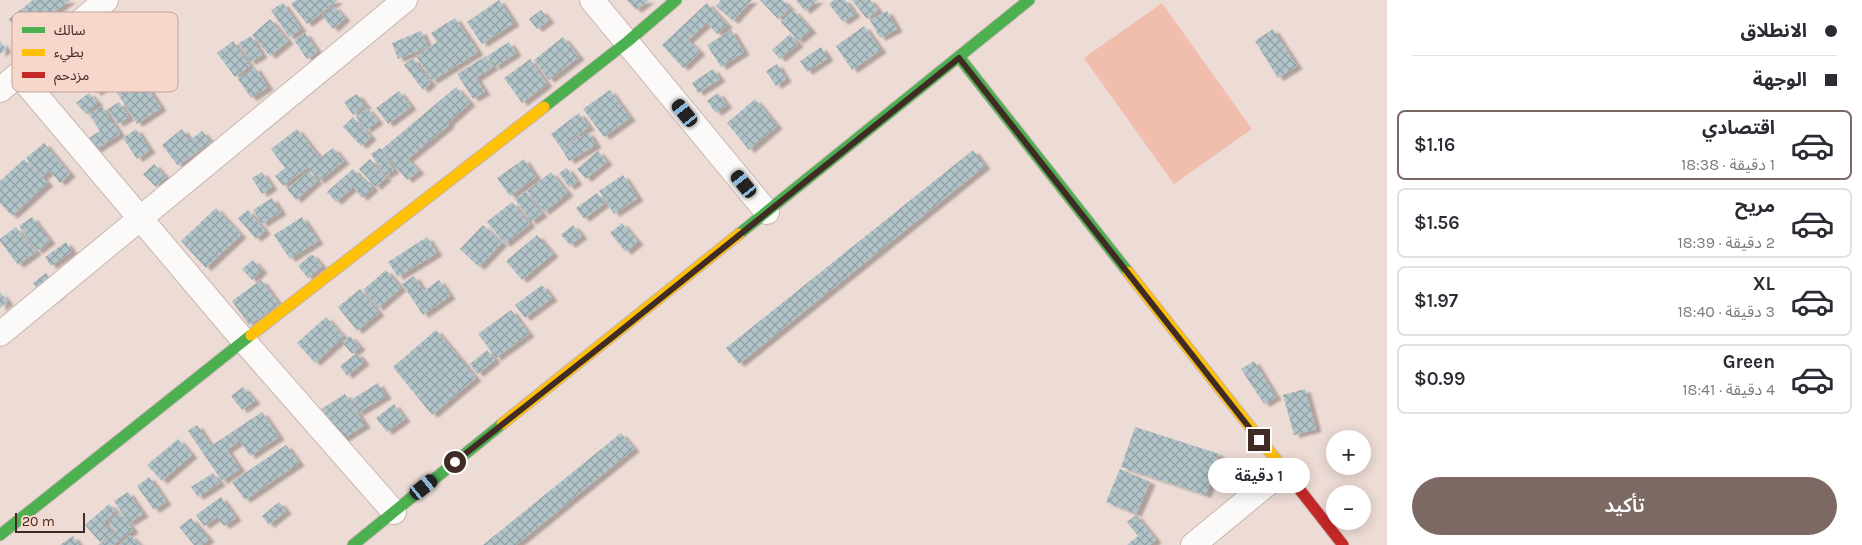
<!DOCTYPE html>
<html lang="ar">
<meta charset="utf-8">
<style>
:root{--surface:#fff;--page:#f2f2f3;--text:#2b2b33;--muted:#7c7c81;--line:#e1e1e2;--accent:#7d6963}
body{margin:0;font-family:Karla,"Noto Sans Arabic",sans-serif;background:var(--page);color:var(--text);direction:rtl;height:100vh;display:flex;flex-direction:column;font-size:19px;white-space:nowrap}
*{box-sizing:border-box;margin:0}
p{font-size:16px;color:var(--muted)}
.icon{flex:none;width:28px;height:28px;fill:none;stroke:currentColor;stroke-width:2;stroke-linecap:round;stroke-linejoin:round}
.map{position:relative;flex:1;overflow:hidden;direction:ltr}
.details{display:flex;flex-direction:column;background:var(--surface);width:475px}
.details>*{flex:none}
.top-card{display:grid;align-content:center;height:110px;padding:0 25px;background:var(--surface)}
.controls{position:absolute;left:1326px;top:430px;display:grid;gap:10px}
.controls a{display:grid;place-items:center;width:45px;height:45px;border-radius:50%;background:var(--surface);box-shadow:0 2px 12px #0003;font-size:25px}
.scale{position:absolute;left:15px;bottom:12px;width:70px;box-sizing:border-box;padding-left:5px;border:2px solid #412c25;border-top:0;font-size:14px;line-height:18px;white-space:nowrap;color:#412c25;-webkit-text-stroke:4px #f7d6cb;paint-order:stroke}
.end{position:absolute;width:22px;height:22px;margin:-11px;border:6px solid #412c25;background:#fff;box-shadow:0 0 0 2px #fff}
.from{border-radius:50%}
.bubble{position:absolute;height:35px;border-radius:18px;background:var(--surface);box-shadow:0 2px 12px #0003;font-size:16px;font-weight:600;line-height:35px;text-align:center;direction:rtl}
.car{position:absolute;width:15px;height:30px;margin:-15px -8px;border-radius:6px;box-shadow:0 0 4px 1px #0007;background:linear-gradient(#222 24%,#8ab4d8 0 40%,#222 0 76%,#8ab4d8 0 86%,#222 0)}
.top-card b{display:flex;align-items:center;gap:18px;height:48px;font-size:19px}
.top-card b+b{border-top:1px solid var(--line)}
.top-card i{width:12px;height:12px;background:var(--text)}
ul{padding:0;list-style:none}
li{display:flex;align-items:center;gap:15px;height:70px;margin:0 10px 8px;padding:0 15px;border:2px solid var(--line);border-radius:8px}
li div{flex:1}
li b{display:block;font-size:19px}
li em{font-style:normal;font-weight:600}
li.active{border-color:var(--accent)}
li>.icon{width:45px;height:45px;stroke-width:1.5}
.action{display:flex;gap:10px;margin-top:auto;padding:10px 25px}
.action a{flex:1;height:58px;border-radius:30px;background:var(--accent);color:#fff;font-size:20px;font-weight:600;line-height:58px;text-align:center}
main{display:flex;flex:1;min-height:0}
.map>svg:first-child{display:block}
.pitch{fill:#f1bead}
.building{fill:url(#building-cross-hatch);filter:url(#shadow)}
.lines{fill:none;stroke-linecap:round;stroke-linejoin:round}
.street-casing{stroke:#c8b6b0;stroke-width:26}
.fast-casing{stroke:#c8b6b0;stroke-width:13}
.slow-casing{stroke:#c8b6b0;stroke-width:13}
.jam-casing{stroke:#c8b6b0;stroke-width:13}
.street{stroke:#fcfaf9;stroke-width:24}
.fast{stroke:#4caf50;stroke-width:11}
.slow{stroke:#ffc107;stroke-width:11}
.jam{stroke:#c62828;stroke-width:11}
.route{stroke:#412c25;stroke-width:6}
.key{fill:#f7d6cb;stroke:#c0a399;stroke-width:1}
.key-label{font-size:14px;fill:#412c25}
</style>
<main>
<section class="details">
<div class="top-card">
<b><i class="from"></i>الانطلاق</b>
<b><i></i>الوجهة</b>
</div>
<ul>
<li class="active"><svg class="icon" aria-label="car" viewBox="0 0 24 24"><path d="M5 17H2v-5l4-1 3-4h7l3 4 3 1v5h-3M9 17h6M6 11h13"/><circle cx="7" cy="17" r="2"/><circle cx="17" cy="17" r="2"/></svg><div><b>اقتصادي</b><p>1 دقيقة · 18:38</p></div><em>$1.16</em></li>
<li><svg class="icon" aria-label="car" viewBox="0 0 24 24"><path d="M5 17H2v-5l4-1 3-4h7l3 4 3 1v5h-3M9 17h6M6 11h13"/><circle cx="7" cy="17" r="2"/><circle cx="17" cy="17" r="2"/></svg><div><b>مريح</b><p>2 دقيقة · 18:39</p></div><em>$1.56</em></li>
<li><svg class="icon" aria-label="car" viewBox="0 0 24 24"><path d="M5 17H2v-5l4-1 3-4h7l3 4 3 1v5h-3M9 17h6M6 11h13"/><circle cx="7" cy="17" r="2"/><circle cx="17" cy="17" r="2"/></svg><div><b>XL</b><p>3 دقيقة · 18:40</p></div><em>$1.97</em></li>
<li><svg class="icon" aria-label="car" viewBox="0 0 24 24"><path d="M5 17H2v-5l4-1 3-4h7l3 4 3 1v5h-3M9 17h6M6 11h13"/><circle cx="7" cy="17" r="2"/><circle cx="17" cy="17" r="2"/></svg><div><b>Green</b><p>4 دقيقة · 18:41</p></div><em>$0.99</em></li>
</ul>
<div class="action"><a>تأكيد</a></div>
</section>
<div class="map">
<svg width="1387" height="545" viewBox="0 0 1387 545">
<defs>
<pattern id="building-cross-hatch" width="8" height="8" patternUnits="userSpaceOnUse" patternTransform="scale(1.25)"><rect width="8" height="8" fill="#b0c4c9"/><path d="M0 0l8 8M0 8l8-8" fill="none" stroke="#919fa3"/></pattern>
<filter id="shadow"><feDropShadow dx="5.5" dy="3" stdDeviation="1" flood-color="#0004"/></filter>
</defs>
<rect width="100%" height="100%" fill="#eddbd5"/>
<path class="pitch" d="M 1162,3 L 1252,129 L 1174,184 L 1084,58 Z"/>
<path class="building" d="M 33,0 L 70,0 L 22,36 L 9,19 Z
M 296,0 L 338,0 L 307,24 L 291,4 Z
M 499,0 L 514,23 L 482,44 L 467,22 Z
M 627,0 L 649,0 L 636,10 Z
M 721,0 L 752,0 L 733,21 L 716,6 Z
M 760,0 L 782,0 L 790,8 L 778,19 Z
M 796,0 L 818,0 L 805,11 Z
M 834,0 L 845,0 L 855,14 L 843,22 L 829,4 Z
M 852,0 L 870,0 L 878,10 L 867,19 Z
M 283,3 L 301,29 L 289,37 L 271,10 Z
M 707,3 L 727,25 L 717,34 L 707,23 L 688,40 L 700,52 L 683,68 L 662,45 Z
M 334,6 L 345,18 L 333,29 L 322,16 Z
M 541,10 L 549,20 L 537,29 L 529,19 Z
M 793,10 L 811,30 L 798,41 L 781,22 Z
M 887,11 L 897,29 L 880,38 L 870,20 Z
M 455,18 L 478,52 L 432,81 L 416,56 L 437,42 L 431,33 Z
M 270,19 L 288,41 L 270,56 L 252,35 Z
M 864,26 L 881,50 L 852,70 L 836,46 Z
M 1273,29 L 1297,66 L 1278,78 L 1255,41 Z
M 731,30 L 744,52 L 721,67 L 707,45 Z
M 421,31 L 428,47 L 398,59 L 392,43 Z
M 305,33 L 318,52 L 307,59 L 294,40 Z
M 790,34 L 798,44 L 780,59 L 772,50 Z
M 251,36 L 262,55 L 250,62 L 239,43 Z
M 563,37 L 579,57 L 549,80 L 534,60 Z
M 0,41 L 6,49 L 0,54 Z
M 233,41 L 250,66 L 235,77 L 217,53 Z
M 509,42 L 516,53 L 495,67 L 487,56 Z
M 821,47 L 828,58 L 807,72 L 800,61 Z
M 486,56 L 493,67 L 476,78 L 485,92 L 473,99 L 457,74 Z
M 112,57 L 123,71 L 96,93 L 85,79 Z
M 413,58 L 431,83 L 423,90 L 404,65 Z
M 530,59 L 547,84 L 522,103 L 504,78 Z
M 777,64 L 786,79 L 776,86 L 766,71 Z
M 255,67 L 268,87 L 251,98 L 238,79 Z
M 713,69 L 720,79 L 698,93 L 692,83 Z
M 138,73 L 161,108 L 137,124 L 114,88 Z
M 456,87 L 470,103 L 448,123 L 449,125 L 408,159 L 419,171 L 407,180 L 381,150 Z
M 610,90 L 630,118 L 604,137 L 583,109 Z
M 399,91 L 411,107 L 388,124 L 376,108 Z
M 89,93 L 98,103 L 86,114 L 76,103 Z
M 718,93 L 727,105 L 716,113 L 707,101 Z
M 357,94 L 366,106 L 353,115 L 344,102 Z
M 755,99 L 777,126 L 749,150 L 727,123 Z
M 119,102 L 129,117 L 118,124 L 108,109 Z
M 102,106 L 120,134 L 95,150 L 87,139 L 100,131 L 89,114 Z
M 367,108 L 378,121 L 366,130 L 356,117 Z
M 579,113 L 589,127 L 561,148 L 551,134 Z
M 353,117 L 371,137 L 361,146 L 343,127 Z
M 136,129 L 150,150 L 137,159 L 123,138 Z
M 182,129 L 190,140 L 202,131 L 211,142 L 178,166 L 162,145 Z
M 297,129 L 320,158 L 333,148 L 344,161 L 319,181 L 308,167 L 283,186 L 275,176 L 285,168 L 271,149 Z
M 588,132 L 596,145 L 569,161 L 561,148 Z
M 44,143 L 70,174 L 60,183 L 50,171 L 42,177 L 48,183 L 12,216 L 0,203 L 0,181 L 24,159 L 38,173 L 26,158 Z
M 380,148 L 394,170 L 385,176 L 371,154 Z
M 973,150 L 985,166 L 739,364 L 726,348 Z
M 598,151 L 607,162 L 586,179 L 577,169 Z
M 370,159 L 386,178 L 376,187 L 359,169 Z
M 524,159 L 536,177 L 510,196 L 497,178 Z
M 154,164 L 166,177 L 156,187 L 143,174 Z
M 567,168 L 577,182 L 569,187 L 559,173 Z
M 353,169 L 362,179 L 358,183 L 365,178 L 373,188 L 362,198 L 353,187 L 336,202 L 327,192 Z
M 308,171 L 317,181 L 296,200 L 287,189 Z
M 262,172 L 272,187 L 262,194 L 252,178 Z
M 551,172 L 568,193 L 544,212 L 527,191 Z
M 623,175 L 638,198 L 614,214 L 599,191 Z
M 526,191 L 542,214 L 531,222 L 515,199 Z
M 597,193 L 605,203 L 584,219 L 576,208 Z
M 272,198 L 281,212 L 262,224 L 253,210 Z
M 512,202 L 530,224 L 505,244 L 487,222 Z
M 216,208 L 241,235 L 206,268 L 181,241 Z
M 248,210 L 265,231 L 256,239 L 238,218 Z
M 32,217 L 50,241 L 37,251 L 19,226 Z
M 302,217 L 318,241 L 290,259 L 274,235 Z
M 622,223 L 638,242 L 626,252 L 610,233 Z
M 483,225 L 502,243 L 479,267 L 460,249 Z
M 573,225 L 582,236 L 570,245 L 561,235 Z
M 16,227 L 36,252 L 18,265 L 0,241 L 0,239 Z
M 537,235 L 553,254 L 522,280 L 506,261 Z
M 427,237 L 437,253 L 398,277 L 388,262 Z
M 66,242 L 72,251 L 51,266 L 45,257 Z
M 312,254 L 322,266 L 308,278 L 298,266 Z
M 253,260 L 262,270 L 252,280 L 242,269 Z
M 386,270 L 401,288 L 378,308 L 363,290 Z
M 46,273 L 61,292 L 49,302 L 33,283 Z
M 414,276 L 424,291 L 439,280 L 450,296 L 423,315 L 402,284 Z
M 261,280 L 279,304 L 249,325 L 232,301 Z
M 542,285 L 552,298 L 525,318 L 515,305 Z
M 360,289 L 379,313 L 357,331 L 338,307 Z
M 0,292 L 8,302 L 0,308 Z
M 511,310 L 529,334 L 496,358 L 478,334 Z
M 326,317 L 344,337 L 315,363 L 297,343 Z
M 436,330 L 476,378 L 432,415 L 393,367 Z
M 350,336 L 360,347 L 352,354 L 342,342 Z
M 487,350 L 495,360 L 478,374 L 470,364 Z
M 357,353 L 364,362 L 347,376 L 340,366 Z
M 1254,361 L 1276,397 L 1264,404 L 1241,369 Z
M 378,383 L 386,396 L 358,413 L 351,400 Z
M 243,387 L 255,401 L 242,410 L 231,396 Z
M 1305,389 L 1316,429 L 1294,435 L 1283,395 Z
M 345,394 L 365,425 L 338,442 L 318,411 Z
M 394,404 L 405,419 L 387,432 L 376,418 Z
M 262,412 L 279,437 L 250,456 L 240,441 L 227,450 L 240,469 L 222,481 L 188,431 L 197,425 L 211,446 Z
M 1135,427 L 1219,454 L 1206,495 L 1121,467 Z
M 621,433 L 634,449 L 516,545 L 483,545 Z
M 178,439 L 192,455 L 162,481 L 147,465 Z
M 286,445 L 299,463 L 245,500 L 232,482 Z
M 1120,469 L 1150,482 L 1136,514 L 1106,502 Z
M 213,473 L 220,483 L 198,497 L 191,487 Z
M 149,477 L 166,502 L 154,510 L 137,486 Z
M 128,492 L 143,514 L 129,523 L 114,501 Z
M 221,497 L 236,518 L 224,526 L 217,517 L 204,526 L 196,515 Z
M 279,502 L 286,511 L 269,525 L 262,516 Z
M 109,504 L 116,511 L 104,522 L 113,531 L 100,542 L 85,525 Z
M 120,512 L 133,530 L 113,545 L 98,545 L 116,531 L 108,521 Z
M 1136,515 L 1156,540 L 1150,545 L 1127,545 L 1138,536 L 1127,522 Z
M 191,518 L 209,539 L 202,545 L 194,545 L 179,527 Z
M 130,535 L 140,545 L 119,545 Z
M 73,536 L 79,545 L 60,545 Z"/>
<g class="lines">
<defs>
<path id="street" d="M 592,0 L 767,212
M 19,75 L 244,341 L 394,512
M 0,90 L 106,0
M 0,334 L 405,0
M 1193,545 L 1283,471"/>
<path id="fast" d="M 959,57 L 1128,272
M 544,107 L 627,42 L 676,0
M 739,234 L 1029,0
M 0,535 L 251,335
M 353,545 L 502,424"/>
<path id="slow" d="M 1128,272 L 1300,490
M 251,335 L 544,107
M 502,424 L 739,234"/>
<path id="jam" d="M 1300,490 L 1343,545"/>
</defs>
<use href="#street" class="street-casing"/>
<use href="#fast" class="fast-casing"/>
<use href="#slow" class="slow-casing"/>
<use href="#jam" class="jam-casing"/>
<use href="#street" class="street"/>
<use href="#fast" class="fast"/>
<use href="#slow" class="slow"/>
<use href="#jam" class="jam"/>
</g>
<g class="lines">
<path class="route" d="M 455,462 L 609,340 L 959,58 L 1259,440"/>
</g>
<rect x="12" y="12" width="166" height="80" rx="8" class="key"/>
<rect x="22" y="27" width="23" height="6" fill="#4caf50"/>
<rect x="22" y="49" width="23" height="7" fill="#ffc107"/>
<rect x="22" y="72" width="23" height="6" fill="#c62828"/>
<g class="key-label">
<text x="54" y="35">سالك</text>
<text x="54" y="57">بطيء</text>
<text x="54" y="80">مزدحم</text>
</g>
</svg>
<div class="controls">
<a>+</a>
<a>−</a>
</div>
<div class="scale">20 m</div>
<i class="end from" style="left:455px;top:462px"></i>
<i class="end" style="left:1259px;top:440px"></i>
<div class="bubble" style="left:1208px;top:458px;width:102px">1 دقيقة</div>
<i class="car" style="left:685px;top:113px;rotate:321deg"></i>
<i class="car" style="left:744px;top:184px;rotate:321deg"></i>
<i class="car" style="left:424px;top:487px;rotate:51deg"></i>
</div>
</main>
